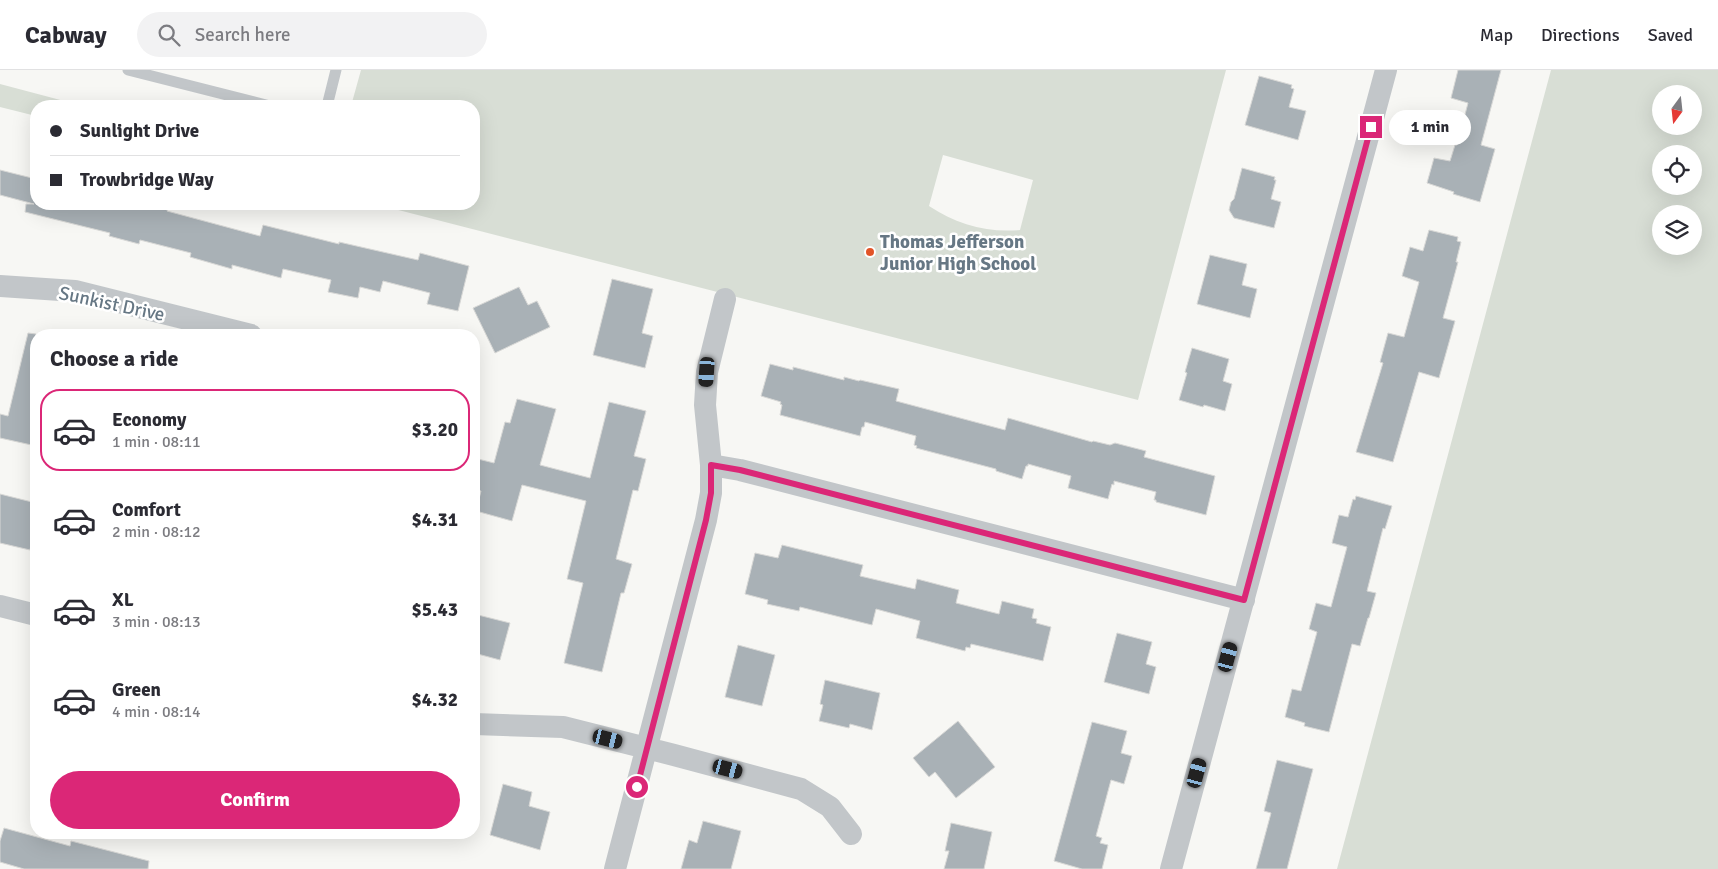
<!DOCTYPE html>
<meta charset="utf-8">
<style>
:root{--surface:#fff;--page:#f2f2f3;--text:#2b2b33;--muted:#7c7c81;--line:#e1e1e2;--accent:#db2777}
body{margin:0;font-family:Signika,sans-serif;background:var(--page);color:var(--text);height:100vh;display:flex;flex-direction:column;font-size:19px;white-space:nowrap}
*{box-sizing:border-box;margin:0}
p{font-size:16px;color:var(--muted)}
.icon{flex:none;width:28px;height:28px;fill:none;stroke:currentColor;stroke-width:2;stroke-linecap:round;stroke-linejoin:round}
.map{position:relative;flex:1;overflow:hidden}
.details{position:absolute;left:30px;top:259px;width:450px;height:510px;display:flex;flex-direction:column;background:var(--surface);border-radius:20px;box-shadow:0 5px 20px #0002}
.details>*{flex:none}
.guide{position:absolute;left:30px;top:30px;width:450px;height:110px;border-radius:20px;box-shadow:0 5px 20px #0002;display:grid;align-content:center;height:110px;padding:0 20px;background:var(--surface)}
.needle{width:32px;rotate:195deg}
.fabs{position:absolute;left:1652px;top:15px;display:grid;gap:10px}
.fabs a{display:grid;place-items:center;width:50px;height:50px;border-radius:50%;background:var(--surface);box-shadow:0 5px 20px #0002;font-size:25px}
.end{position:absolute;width:22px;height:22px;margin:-11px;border:6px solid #db2777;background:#fff;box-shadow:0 0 0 2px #fff}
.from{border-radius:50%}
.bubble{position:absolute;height:35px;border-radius:18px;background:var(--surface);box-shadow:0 5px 20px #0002;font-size:16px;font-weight:700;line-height:35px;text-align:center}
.car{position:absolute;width:15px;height:30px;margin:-15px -8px;border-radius:6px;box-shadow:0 0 4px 1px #0007;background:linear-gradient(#222 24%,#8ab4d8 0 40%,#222 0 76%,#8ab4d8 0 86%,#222 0)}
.guide b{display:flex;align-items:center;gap:18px;height:48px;font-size:19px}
.guide b+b{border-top:1px solid var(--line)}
.guide i{width:12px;height:12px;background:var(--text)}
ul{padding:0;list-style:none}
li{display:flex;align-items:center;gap:15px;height:82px;margin:0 10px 8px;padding:0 10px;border:2px solid transparent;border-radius:20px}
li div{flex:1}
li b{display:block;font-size:19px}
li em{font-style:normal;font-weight:700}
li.current{border-color:var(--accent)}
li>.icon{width:45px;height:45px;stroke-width:1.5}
h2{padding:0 20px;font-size:22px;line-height:60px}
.action{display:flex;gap:10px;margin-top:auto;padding:10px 20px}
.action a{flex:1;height:58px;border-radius:30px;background:var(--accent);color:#fff;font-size:20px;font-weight:700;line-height:58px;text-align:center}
header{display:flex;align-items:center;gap:30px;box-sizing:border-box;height:70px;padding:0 25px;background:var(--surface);border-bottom:1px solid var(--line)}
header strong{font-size:24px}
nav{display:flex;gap:28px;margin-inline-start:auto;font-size:18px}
.search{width:350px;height:45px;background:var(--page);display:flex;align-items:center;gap:12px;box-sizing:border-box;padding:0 18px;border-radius:28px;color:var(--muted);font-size:19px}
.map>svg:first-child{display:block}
.green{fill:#d8ded5;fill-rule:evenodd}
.building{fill:#a9b1b6;stroke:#d8d8d6}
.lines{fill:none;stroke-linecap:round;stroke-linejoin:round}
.service{stroke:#c2c6c9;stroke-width:11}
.minor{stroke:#c2c6c9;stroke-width:22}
.route{stroke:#db2777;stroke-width:6}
.poi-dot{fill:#e25428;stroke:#fff;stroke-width:2}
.labels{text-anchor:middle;stroke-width:5;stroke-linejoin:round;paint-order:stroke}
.poi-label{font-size:19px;font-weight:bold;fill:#667784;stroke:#fff;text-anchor:start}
.street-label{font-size:19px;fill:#667784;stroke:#fff}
</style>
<header>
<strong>Cabway</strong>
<div class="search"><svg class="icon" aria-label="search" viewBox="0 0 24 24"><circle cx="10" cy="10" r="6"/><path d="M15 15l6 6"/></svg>Search here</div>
<nav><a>Map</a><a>Directions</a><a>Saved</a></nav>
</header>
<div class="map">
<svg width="1718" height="799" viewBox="0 0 1718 799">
<rect width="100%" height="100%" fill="#f7f7f4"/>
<path class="green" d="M 361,0 L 1226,0 L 1138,330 L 375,134 L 474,134 L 474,36 L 351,36 ZM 943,85 L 1033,110 L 1020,160 C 987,163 956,154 929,136 Z
M 1551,0 L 1718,0 L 1718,799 L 1337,799 ZM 1661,24 L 1694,24 L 1694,56 L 1661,56 ZM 1661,84 L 1694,84 L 1694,116 L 1661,116 ZM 1661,144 L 1694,144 L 1694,176 L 1661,176 Z
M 0,14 L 83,36 L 36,36 L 36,46 L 0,37 Z"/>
<path class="building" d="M 1458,0 L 1501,0 L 1481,75 L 1495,79 L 1480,132 L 1453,124 L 1454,122 L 1427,113 L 1434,88 L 1450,91 L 1455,75 L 1457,75 L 1468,33 L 1451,28 Z
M 1259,6 L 1292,15 L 1291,18 L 1294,19 L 1289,37 L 1306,41 L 1298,70 L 1245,55 Z
M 1242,98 L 1275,107 L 1274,110 L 1276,110 L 1271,129 L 1281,132 L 1274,158 L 1234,148 L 1229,140 L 1231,132 L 1234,129 Z
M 0,100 L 36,109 L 36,134 L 169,134 L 167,141 L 260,166 L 263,155 L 339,174 L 339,172 L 418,190 L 420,183 L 469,196 L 458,241 L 427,234 L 430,223 L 383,211 L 380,222 L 360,217 L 358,228 L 328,222 L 331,210 L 283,199 L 281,208 L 232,195 L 232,199 L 190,187 L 191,183 L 140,170 L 139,174 L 109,166 L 110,163 L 25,142 L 26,134 L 34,134 L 0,125 Z
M 1429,160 L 1458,167 L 1457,171 L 1461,172 L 1456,192 L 1458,192 L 1443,248 L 1455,251 L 1439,308 L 1419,302 L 1393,392 L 1356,382 L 1383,293 L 1380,292 L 1388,263 L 1404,267 L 1419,212 L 1402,206 L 1410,177 L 1423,181 Z
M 1210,185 L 1247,194 L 1242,215 L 1257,219 L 1250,248 L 1197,234 Z
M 612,209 L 653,219 L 642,263 L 653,266 L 645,298 L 593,285 Z
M 519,217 L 528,235 L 537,231 L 550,257 L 495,283 L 473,238 Z
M 28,263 L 36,264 L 36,376 L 0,368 L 0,344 L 8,346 Z
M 1192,278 L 1229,289 L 1223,311 L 1232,314 L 1225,341 L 1204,335 L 1203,337 L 1179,330 L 1187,303 L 1185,302 Z
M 770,294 L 793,300 L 793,297 L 844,310 L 844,307 L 859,311 L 860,310 L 899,319 L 896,331 L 1005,360 L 1008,348 L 1092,372 L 1093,371 L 1110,375 L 1115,373 L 1146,381 L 1144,387 L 1215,406 L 1206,445 L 1156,432 L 1156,430 L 1154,430 L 1156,422 L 1114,411 L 1114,415 L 1112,414 L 1108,429 L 1068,418 L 1071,406 L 1028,394 L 1028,396 L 1026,396 L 1022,409 L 996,401 L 996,399 L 916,378 L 917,376 L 914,375 L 916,366 L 865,352 L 864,357 L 862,357 L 860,366 L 780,345 L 782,335 L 780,334 L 781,332 L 761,326 Z
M 517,329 L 556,339 L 540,395 L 590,408 L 609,332 L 646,341 L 634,386 L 646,389 L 638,421 L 633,420 L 616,489 L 632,494 L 624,523 L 621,523 L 602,602 L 564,593 L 583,513 L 567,509 L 586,431 L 522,415 L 512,451 L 476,441 L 481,421 L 474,420 L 474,406 L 478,389 L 494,393 L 505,352 L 510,353 Z
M 0,424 L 36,433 L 36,453 L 30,480 L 0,473 Z
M 1356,426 L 1392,436 L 1385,459 L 1383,458 L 1367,521 L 1376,523 L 1369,548 L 1368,548 L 1360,576 L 1352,574 L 1329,662 L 1304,656 L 1305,653 L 1285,647 L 1292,619 L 1301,621 L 1317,562 L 1309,559 L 1316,533 L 1331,537 L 1347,477 L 1332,473 L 1339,445 L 1348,447 L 1353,429 L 1355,430 Z
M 782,475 L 863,495 L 860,506 L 915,519 L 917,509 L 959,520 L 956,533 L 999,544 L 1002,531 L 1034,539 L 1032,548 L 1037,549 L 1036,553 L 1051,557 L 1043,591 L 971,574 L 970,578 L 966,577 L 965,581 L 916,568 L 920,551 L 876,539 L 872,555 L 800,537 L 799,541 L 767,534 L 768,530 L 745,524 L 755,483 L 778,488 Z
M 474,544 L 510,553 L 500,590 L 474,583 Z
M 1117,563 L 1152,572 L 1146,594 L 1156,597 L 1149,624 L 1104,612 Z
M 738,575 L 775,585 L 762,636 L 725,627 Z
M 825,610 L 880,623 L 872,660 L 850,654 L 849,658 L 819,651 L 823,635 L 820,634 Z
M 958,651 L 995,697 L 956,728 L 935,702 L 929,707 L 913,688 Z
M 1092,652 L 1127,661 L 1121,683 L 1132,686 L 1124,714 L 1111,710 L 1096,766 L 1102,768 L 1100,773 L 1108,775 L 1102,799 L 1082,799 L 1054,791 Z
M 1277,690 L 1313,699 L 1287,799 L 1256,799 L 1271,743 L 1264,741 Z
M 503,714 L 532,722 L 529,736 L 550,742 L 540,780 L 490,765 Z
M 703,751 L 741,761 L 731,799 L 681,799 L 689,770 L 697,773 Z
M 951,753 L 992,762 L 984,799 L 944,799 L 949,781 L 945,781 Z
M 4,758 L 70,776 L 71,771 L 149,791 L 148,799 L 24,799 L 0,792 L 0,771 Z"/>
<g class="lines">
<path class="service" d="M 128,0 L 270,36
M 327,36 L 336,0"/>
<path class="minor" d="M 0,216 L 75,221 L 251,265
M 711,395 L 740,400 L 1244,530
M 0,536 L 36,545
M 474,654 L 563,657 L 674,685 L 801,719 L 830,737 L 851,764
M 615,799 L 706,450 L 711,423 L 711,395 L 705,335 L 707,302 L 725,229
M 1171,799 L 1386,0"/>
</g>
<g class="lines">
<path class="route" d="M 637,717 L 706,450 L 711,423 L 711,395 L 740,400 L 1244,530 L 1371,57"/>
</g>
<circle class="poi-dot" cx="870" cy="182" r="5"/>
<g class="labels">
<g class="poi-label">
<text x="880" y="178">Thomas Jefferson<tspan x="880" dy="22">Junior High School</tspan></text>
</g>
<g class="street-label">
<text transform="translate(112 233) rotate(12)" y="7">Sunkist Drive</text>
</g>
</g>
</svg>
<div class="fabs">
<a><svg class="needle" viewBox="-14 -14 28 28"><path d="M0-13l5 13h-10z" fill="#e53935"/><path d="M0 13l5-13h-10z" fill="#7c7c81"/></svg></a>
<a><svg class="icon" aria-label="locate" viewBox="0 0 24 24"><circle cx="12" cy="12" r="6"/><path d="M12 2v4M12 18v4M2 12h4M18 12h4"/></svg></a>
<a><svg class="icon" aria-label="layers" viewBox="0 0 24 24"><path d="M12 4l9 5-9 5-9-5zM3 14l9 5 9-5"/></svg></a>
</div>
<i class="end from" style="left:637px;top:717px"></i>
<i class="end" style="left:1371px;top:57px"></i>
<div class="bubble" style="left:1389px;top:40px;width:82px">1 min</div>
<i class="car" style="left:707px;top:302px;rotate:184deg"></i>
<i class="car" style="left:1228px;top:587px;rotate:15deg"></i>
<i class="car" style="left:608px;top:669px;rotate:104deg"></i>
<i class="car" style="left:728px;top:699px;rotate:105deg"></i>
<i class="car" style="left:1197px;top:703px;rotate:15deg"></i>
<div class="guide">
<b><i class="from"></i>Sunlight Drive</b>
<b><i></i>Trowbridge Way</b>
</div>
<section class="details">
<h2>Choose a ride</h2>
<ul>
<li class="current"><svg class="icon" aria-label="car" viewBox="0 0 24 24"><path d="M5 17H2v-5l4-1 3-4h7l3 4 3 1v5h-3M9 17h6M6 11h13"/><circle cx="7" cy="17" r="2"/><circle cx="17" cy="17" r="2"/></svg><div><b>Economy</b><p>1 min · 08:11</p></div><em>$3.20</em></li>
<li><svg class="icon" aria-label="car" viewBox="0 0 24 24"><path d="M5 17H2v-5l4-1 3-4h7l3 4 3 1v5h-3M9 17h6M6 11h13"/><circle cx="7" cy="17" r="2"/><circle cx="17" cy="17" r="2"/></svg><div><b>Comfort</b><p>2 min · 08:12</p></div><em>$4.31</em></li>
<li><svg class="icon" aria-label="car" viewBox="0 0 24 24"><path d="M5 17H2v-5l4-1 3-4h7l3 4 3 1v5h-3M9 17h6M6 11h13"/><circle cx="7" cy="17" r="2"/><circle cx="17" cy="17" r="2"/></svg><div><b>XL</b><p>3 min · 08:13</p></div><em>$5.43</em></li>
<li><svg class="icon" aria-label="car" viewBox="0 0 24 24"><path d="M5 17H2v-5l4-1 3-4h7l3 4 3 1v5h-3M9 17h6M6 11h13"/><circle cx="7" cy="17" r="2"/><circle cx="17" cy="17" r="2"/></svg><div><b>Green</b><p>4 min · 08:14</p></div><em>$4.32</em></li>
</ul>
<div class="action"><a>Confirm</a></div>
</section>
</div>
